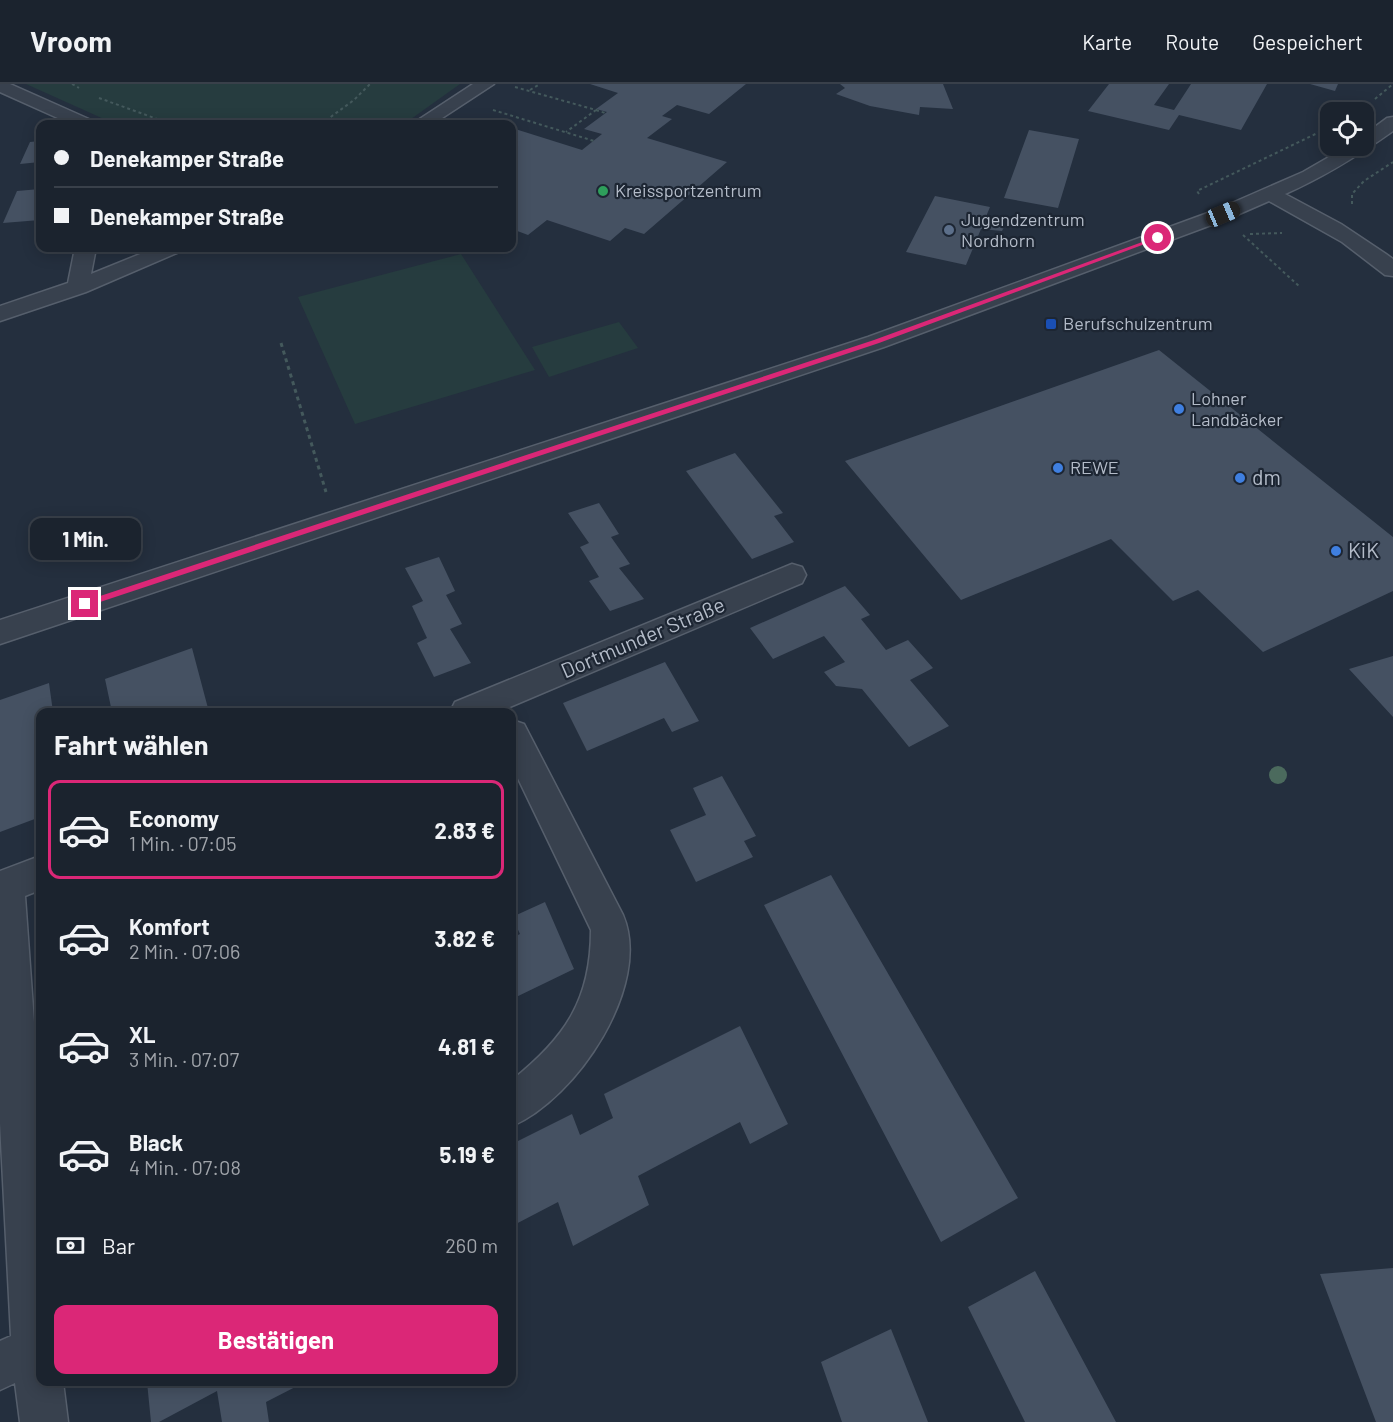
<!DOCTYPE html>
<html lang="de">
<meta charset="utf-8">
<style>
:root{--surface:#1b232e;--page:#282f3a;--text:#f1f3f6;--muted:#a0a4aa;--line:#39404a;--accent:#db2777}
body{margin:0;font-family:Barlow,sans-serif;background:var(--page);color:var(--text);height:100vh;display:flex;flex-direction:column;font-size:22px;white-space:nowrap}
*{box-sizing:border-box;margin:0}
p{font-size:20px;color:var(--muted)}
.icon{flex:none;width:33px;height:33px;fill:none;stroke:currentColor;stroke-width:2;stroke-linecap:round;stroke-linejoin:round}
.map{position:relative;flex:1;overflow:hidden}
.drawer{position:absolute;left:36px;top:624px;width:480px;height:678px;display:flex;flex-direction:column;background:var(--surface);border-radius:12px;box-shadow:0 3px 15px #0003,0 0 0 2px var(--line)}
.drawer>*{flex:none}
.banner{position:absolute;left:36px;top:36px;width:480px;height:132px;border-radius:12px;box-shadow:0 3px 15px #0003,0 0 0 2px var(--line);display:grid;align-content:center;height:132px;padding:0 18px;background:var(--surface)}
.fabs{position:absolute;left:1320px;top:18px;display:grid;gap:12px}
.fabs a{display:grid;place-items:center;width:54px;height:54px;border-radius:12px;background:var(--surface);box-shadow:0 3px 15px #0003,0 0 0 2px var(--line);font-size:30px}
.end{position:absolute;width:27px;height:27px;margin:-14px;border:8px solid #db2777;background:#fff;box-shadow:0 0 0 3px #fff}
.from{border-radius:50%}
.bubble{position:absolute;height:42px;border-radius:12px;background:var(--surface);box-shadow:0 3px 15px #0003,0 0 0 2px var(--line);font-size:20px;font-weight:700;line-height:42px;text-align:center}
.car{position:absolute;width:18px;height:36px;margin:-18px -9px;border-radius:8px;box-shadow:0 0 4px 2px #0007;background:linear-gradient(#222 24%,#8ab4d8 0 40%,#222 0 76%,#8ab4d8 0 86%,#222 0)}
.banner b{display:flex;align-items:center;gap:21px;height:57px;font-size:22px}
.banner b+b{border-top:2px solid var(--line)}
.banner i{width:15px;height:15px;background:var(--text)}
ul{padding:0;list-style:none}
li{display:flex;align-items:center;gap:18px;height:99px;margin:0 12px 9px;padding:0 6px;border:3px solid transparent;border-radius:12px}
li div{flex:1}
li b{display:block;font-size:22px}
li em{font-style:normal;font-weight:700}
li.active{border-color:var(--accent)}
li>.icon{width:54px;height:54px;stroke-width:1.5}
h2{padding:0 18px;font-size:27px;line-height:72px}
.pay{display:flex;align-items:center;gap:15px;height:66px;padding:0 18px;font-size:22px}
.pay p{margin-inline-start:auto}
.cta{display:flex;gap:12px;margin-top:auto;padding:12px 18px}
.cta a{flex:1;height:69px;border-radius:12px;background:var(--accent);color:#fff;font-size:24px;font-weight:700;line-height:69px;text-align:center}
header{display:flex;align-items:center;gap:36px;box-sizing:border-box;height:84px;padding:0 30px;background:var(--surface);border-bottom:2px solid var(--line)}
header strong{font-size:28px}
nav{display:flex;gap:33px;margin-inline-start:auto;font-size:21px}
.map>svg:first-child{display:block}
.green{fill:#263c3f}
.building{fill:#455162}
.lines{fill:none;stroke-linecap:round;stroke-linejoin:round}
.minor-casing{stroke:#565f6c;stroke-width:3}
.path-far1{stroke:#44595c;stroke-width:2;stroke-dasharray:3 3;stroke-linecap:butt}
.path{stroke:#44595c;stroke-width:3;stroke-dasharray:4 4;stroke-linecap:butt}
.minor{fill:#38414e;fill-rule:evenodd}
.tree{fill:#4b6a5d}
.route{fill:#db2777}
.leisure-dot{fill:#2e9e5b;stroke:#1d2633;stroke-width:2}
.service-dot{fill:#5c6f8a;stroke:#1d2633;stroke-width:2}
.transit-dot{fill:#1a4fb4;stroke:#1d2633;stroke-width:2}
.shop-dot{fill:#3f7fe0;stroke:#1d2633;stroke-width:2}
.labels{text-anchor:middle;stroke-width:4.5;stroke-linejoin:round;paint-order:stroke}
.far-poi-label{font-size:18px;fill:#b4bcc9;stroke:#1d2633;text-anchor:start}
.poi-label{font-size:21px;fill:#b4bcc9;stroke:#1d2633;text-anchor:start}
.street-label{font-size:21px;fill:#b4bcc9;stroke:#1d2633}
</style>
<header>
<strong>Vroom</strong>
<nav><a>Karte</a><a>Route</a><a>Gespeichert</a></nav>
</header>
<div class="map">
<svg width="1393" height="1338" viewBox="0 0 1393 1338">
<rect width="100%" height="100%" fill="#242f3e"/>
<path class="green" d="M 26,0 L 460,0 L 404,40 L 115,40 Z
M 461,170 L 535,286 L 355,340 L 298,213 Z
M 619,238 L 638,264 L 549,293 L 532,263 Z"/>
<path class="building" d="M 590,0 L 746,0 L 709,30 L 677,21 L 662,32 L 672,35 L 647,54 L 727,78 L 644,150 L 625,144 L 610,157 L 547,136 L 528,151 L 512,145 L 512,44 L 582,66 L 602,50 L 584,45 L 607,28 L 596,25 L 618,9 Z
M 840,0 L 943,0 L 953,25 L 920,23 L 919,31 L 870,22 L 836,10 L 845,4 Z
M 1109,0 L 1169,0 L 1154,21 L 1174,26 L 1191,0 L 1267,0 L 1241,46 L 1179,31 L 1169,46 L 1088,27 Z
M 1310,0 L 1338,0 L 1335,7 Z
M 1029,46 L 1079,55 L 1058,124 L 1004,114 Z
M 40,57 L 40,78 L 20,80 L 30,58 Z
M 40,105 L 40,136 L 3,139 L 17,107 Z
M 935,112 L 990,123 L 985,135 L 1005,141 L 1002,147 L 981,145 L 966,181 L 906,168 Z
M 1159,266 L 1393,453 L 1393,507 L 1263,568 L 1198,506 L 1173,517 L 1111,455 L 961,516 L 845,377 Z
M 735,369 L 783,429 L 774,432 L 794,458 L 752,475 L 686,387 Z
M 599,419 L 619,450 L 611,453 L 630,480 L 619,484 L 644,515 L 610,527 L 589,497 L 599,493 L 580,463 L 589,459 L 568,429 Z
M 439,473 L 455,507 L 446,511 L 462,540 L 450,545 L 471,579 L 434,593 L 417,559 L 427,554 L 412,522 L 423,517 L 405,484 Z
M 845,502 L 870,531 L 861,535 L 886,566 L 908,556 L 933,584 L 910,596 L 949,642 L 909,663 L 862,605 L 836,602 L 824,588 L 845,578 L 824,552 L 773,575 L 750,544 Z
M 192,564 L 209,628 L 112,628 L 105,595 Z
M 1393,572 L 1393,633 L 1349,585 Z
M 665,578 L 699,637 L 672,648 L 664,634 L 587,667 L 563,619 Z
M 49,599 L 53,628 L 40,628 L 40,733 L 0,748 L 0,616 Z
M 722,692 L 756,752 L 744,757 L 753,773 L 696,798 L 670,746 L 706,731 L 693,704 Z
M 831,791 L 1018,1114 L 941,1158 L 764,821 Z
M 545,818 L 574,885 L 512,915 L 512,854 L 520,850 L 512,833 Z
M 740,942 L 788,1040 L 750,1060 L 740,1038 L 638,1092 L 649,1121 L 573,1162 L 558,1118 L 512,1142 L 512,1060 L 572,1030 L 580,1051 L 613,1034 L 604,1010 Z
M 1393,1184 L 1393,1338 L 1376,1338 L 1320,1190 Z
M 1035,1187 L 1116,1338 L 1025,1338 L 968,1223 Z
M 891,1245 L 928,1338 L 842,1338 L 821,1278 Z
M 147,1298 L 305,1298 L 266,1318 L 269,1338 L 222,1338 L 217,1307 L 159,1338 L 151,1338 Z"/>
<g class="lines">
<defs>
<path id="minor" d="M 0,0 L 10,0 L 91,36 L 94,40 L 71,40 L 0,8 Z
M 473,0 L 494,0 L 433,40 L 412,40 Z
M 1393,33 L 1393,47 C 1359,71 1324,93 1285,110 L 1341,140 L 1386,170 L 1393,175 L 1393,192 L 1385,191 L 1342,158 L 1269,117 L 1230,134 L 884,263 L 0,560 L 0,536 L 868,253 L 1216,126 L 1303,88 L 1348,62 L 1364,62 L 1364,51 L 1387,34 Z
M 75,164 L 96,164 L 91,190 L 155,164 L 183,164 L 179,168 L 86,208 L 0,237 L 0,222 L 68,199 Z
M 792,480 L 802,483 L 806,491 L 802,499 L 498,628 L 450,628 L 455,618 Z
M 512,636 L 524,640 L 623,831 C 653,901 576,1015 512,1042 L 512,996 C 566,953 591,915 591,846 L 512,682 Z
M 40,772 L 40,806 L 25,812 L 40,1022 L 40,1298 L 63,1298 L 68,1338 L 20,1338 L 15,1299 L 0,1306 L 0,1257 L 11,1252 L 0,1039 L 0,787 Z"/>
</defs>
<use href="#minor" class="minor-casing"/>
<path class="path-far1" d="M 72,0 L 79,4
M 515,3 L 596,26 L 566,48
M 530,6 L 540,0
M 99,14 L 171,40
M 1375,15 L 1393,0
M 493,26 L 594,57
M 596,26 L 605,29
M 321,40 L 354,16 L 370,0
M 1199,110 L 1197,107 L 1330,43
M 1352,120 L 1352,110 L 1364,97 L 1393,78
M 1250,150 L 1282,149
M 1243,151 L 1300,203"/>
<path class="path" d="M 281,259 L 326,408"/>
<use href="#minor" class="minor"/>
</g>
<circle class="tree" cx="1278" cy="691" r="9"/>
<path class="route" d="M 1156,153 L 1161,154 L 879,259 L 88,522 L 82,522 L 81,520 L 82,518 L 874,256 Z"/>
<circle class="leisure-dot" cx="603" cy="107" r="6"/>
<circle class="service-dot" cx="949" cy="146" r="6"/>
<rect class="transit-dot" x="1045" y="234" width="12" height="12" rx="3"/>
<g class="shop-dot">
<circle cx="1179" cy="325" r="6"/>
<circle cx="1058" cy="384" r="6"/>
<circle cx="1240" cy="394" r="6"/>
<circle cx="1336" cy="467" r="6"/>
</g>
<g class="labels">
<g class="far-poi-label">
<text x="615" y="113">Kreissportzentrum</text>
<text x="961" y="142">Jugendzentrum<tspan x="961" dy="21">Nordhorn</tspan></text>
<text x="1063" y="246">Berufschulzentrum</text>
<text x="1191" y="321">Lohner<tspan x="1191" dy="21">Landbäcker</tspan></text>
<text x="1070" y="390">REWE</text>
</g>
<g class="poi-label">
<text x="1252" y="401">dm</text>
<text x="1348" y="474">KiK</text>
</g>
<g class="street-label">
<text transform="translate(643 554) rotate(-23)" y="7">Dortmunder Straße</text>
</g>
</g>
</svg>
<div class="fabs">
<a><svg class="icon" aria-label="locate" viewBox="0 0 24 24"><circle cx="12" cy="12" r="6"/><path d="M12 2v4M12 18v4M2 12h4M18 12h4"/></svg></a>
</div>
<i class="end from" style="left:1158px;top:154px"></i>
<i class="end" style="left:85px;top:520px"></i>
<div class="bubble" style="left:30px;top:434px;width:111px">1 Min.</div>
<i class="car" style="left:1223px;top:130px;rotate:67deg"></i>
<div class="banner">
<b><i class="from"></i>Denekamper Straße</b>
<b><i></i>Denekamper Straße</b>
</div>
<section class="drawer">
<h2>Fahrt wählen</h2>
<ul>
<li class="active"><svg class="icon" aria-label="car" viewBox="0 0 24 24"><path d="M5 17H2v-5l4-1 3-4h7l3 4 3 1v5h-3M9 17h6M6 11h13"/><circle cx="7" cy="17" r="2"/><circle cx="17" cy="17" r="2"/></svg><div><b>Economy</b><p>1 Min. · 07:05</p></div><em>2.83 €</em></li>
<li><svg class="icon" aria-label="car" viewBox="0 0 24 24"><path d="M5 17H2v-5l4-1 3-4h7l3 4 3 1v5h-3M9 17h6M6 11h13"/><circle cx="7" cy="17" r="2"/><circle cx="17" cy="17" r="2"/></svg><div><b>Komfort</b><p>2 Min. · 07:06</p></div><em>3.82 €</em></li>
<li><svg class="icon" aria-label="car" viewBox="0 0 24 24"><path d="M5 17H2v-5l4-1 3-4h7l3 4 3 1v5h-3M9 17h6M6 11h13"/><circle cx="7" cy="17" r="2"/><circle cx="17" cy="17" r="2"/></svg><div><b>XL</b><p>3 Min. · 07:07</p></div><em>4.81 €</em></li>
<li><svg class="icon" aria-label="car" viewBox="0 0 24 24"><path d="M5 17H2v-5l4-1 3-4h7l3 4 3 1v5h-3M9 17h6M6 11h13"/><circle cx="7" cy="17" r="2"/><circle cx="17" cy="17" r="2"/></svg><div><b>Black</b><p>4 Min. · 07:08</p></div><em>5.19 €</em></li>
</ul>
<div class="pay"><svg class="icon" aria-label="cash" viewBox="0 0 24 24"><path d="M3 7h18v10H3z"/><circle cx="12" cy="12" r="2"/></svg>Bar<p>260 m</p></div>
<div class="cta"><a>Bestätigen</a></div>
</section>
</div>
